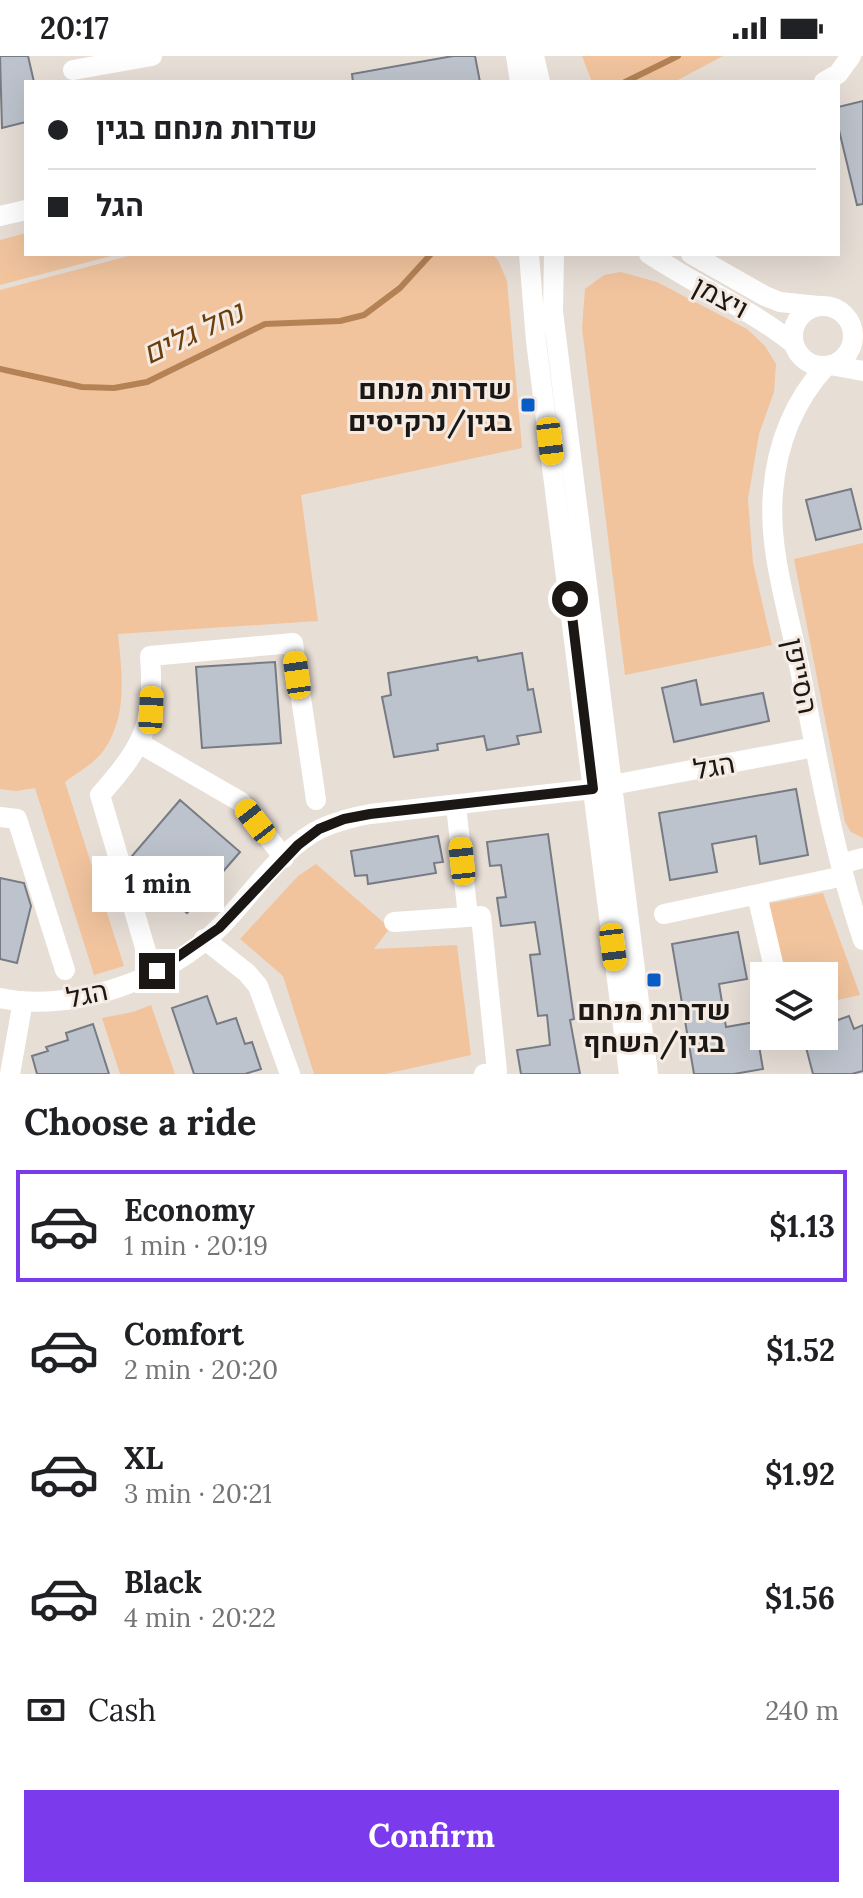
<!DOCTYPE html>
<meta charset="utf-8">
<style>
:root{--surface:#fff;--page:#f6f6f6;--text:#202124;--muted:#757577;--line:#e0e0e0;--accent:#7c3aed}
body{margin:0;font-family:Lora,Heebo,serif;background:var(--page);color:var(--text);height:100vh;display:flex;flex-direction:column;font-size:30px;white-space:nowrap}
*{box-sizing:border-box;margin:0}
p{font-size:26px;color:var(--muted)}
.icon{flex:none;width:44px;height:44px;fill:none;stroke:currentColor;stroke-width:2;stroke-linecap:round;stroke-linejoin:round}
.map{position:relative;height:1018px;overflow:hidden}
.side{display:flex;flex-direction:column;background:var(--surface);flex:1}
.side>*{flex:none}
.hud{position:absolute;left:24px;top:24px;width:816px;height:176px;border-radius:0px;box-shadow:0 8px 32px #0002;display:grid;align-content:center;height:176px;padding:0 24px;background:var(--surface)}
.buttons{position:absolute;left:750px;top:906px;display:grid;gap:16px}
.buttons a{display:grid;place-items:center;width:88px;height:88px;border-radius:0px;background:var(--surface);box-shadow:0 8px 32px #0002;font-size:40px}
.end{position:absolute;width:36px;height:36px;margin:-18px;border:10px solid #1b1715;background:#fff;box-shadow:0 0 0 4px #fff}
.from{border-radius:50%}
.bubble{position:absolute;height:56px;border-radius:0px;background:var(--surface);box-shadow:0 8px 32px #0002;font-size:26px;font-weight:800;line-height:56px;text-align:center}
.car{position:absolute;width:24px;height:48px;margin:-24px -12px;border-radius:10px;box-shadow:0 0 6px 2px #0007;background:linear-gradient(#f5c518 24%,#345 0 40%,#f5c518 0 76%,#345 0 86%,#f5c518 0)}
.hud b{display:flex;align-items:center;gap:28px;height:76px;font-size:30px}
.hud b+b{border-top:2px solid var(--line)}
.hud i{width:20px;height:20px;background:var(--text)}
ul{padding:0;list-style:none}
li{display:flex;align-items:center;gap:24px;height:112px;margin:0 16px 12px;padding:0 8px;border:4px solid transparent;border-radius:0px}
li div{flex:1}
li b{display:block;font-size:30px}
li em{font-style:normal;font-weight:800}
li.active{border-color:var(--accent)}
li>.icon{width:72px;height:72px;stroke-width:1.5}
h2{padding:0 24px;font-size:36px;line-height:96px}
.pay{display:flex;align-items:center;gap:20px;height:88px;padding:0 24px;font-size:30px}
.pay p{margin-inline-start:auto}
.button{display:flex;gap:16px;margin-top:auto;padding:16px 24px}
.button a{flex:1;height:92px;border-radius:0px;background:var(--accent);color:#fff;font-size:32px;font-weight:800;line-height:92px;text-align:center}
.status{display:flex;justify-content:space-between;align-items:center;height:56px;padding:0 40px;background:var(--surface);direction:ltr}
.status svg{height:22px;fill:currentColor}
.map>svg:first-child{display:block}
.green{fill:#f1c49e}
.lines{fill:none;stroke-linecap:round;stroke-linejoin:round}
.stream{stroke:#b48255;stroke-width:6}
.building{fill:#bdc3cc;stroke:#767b84;stroke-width:2}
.minor{stroke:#fff;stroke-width:20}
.route{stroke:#1b1715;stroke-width:10}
.poi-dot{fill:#075cc6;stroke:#f5ebe3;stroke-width:3}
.labels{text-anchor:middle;stroke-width:6;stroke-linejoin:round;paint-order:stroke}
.street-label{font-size:28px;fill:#1b1715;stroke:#f5ebe3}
.poi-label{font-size:28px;font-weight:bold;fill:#1b1715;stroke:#f5ebe3;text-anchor:end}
.water-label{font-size:30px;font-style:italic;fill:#6a3e0d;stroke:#f5ebe3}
</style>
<div class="status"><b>20:17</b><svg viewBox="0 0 49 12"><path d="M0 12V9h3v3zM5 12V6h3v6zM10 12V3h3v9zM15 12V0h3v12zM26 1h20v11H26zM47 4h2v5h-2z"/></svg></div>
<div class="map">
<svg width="863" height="1018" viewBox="0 0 863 1018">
<rect width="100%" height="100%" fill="#e7ded6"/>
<path class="green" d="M 582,0 L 723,0 L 674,26 L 592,26 Z
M 26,177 L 26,198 L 119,198 L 0,229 L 0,184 Z
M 136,198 L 492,198 L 498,204 L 507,225 L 522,392 L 301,439 L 318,565 L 118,578 C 122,616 128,660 104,694 C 95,707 78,716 65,726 L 124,910 L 94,919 L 35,732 L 16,735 L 0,733 L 0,234 Z
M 621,216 L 657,226 L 747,273 L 765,290 L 776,308 L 774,336 L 759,378 L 748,443 L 753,507 L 772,589 L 625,619 L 582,272 L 585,233 L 604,219 Z
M 863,487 L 863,782 L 851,776 L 845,766 L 794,503 Z
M 316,808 L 390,872 L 374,893 L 457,889 L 471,999 L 385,1018 L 314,1018 L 283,920 L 240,883 L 298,820 Z
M 823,837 L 860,939 L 824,947 L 824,920 L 784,920 L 767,848 Z
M 151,949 L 175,1018 L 120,1018 L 102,962 L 133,956 Z"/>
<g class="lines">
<path class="stream" d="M 625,26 L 678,0
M 0,313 L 82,331 L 114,332 L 147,326 L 265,268 L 340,265 L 364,259 L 400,232 L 431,198"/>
</g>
<path class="building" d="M 0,0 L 28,0 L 34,26 L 26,26 L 26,66 L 2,72 Z
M 453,0 L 475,0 L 480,26 L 353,26 L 352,18 Z
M 863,45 L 863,148 L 857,149 L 838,70 L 838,51 Z
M 851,433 L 861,473 L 816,484 L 806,444 Z
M 522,597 L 528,634 L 533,633 L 541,676 L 517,680 L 519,688 L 487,694 L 484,680 L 437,688 L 438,694 L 394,701 L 382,641 L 391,639 L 388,617 L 477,601 L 478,605 Z
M 275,606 L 281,687 L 202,692 L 196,611 Z
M 696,624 L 701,649 L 763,637 L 769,665 L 674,686 L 662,632 Z
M 796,733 L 808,799 L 760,808 L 756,780 L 712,788 L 717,816 L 670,824 L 659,757 Z
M 180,744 L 240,796 L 187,857 L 135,812 L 132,800 Z
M 548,778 L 574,963 L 570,964 L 580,1018 L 521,1018 L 517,994 L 550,989 L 547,959 L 538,960 L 530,899 L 540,898 L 535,866 L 501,870 L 497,842 L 506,841 L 501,809 L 490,810 L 487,786 Z
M 438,780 L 443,806 L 434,807 L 436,817 L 368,828 L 367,819 L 355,820 L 351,795 Z
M 0,822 L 24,827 L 31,850 L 17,907 L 0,903 Z
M 738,876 L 747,923 L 719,928 L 726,971 L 755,966 L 763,1013 L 734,1018 L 694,1018 L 672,888 Z
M 207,940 L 217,968 L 236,962 L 245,988 L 252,986 L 261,1013 L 245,1018 L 194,1018 L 172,952 Z
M 849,960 L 854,973 L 863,969 L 863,1015 L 852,1018 L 813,1018 L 803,980 L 824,980 L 824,969 Z
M 93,968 L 109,1018 L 37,1018 L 32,1000 L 48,995 L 46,991 L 68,984 L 66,977 Z"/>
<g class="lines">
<path class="minor" d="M 516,0 L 520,26
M 534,0 L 540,26
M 73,14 L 152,0
M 824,26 L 838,18 L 851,0
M 0,160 L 26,154
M 529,198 L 536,285 L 629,1018
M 554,198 L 553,256 L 648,1018
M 649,198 C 696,229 748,252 793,287
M 691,198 L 765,240 L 780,246 L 818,250
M793 280a30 30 0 1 1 60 0a30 30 0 1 1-60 0Z
M 830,309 L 863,315
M 826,310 C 793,346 777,387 773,436 C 768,492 787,550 798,604 C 817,698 832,793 863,884
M 139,687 L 241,746 L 284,802
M 612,729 L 815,691
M 456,749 L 468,861
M 0,761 L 17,763 L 65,914
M 841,808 L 863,802
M 757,839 L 776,920
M 664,858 L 844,820
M 394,866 L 481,860 L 497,1015 L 484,1018
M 204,883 L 247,917 L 258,930 L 290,1018
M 146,895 L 100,739 C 144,689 155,668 150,600 L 293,587 L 316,744
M 0,942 C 74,957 168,923 221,870 C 251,839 283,790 322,772 C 338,765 353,761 370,758 L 593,733
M 10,1018 L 23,945"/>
</g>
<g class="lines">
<path class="route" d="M 157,915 L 219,872 L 298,789 L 319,773 L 344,763 L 370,758 L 593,733 L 570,543"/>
</g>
<g class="poi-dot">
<rect x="520" y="341" width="16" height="16" rx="4"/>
<rect x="646" y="916" width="16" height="16" rx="4"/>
</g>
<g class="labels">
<g class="street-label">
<text transform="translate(721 241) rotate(28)" y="10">ויצמן</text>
<text transform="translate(801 620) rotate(78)" y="10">הסייפן</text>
<text transform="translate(714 710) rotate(-10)" y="10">הגל</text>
<text transform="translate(87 938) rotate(-12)" y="10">הגל</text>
</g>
<g class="poi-label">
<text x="512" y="343">שדרות מנחם<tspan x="512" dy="32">בגין/נרקיסים</tspan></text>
<text x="654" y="964" text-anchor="middle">שדרות מנחם<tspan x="654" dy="32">בגין/השחף</tspan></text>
</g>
<g class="water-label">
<text transform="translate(193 277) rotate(-25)" y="10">נחל גלים</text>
</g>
</g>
</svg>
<div class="buttons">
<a><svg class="icon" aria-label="layers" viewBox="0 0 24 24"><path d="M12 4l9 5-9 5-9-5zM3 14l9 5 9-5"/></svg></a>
</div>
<i class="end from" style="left:570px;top:543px"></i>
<i class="end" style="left:157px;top:915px"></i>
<div class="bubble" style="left:92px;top:800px;width:132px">1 min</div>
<i class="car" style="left:550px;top:385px;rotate:173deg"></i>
<i class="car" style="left:297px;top:619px;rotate:352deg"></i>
<i class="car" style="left:151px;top:654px;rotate:3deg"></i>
<i class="car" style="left:255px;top:765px;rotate:322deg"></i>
<i class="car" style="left:462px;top:805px;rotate:354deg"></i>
<i class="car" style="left:613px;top:891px;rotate:173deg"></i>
<div class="hud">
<b><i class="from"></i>שדרות מנחם בגין</b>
<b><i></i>הגל</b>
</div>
</div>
<section class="side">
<h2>Choose a ride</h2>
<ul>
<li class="active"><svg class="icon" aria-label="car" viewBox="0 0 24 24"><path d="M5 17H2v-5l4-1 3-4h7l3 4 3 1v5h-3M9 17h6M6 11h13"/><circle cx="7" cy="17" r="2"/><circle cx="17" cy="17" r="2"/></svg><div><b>Economy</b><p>1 min · 20:19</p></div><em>$1.13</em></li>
<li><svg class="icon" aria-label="car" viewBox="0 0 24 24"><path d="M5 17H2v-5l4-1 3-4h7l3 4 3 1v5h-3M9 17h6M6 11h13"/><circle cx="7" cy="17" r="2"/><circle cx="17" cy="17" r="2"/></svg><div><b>Comfort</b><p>2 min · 20:20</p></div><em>$1.52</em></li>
<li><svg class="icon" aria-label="car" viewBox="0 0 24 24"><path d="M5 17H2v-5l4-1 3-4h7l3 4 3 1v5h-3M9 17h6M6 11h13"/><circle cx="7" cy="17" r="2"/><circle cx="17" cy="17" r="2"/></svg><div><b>XL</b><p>3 min · 20:21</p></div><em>$1.92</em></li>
<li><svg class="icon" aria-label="car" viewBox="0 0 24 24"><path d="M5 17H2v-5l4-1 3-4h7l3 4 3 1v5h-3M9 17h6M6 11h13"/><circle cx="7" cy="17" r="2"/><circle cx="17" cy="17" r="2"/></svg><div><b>Black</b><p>4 min · 20:22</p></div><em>$1.56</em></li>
</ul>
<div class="pay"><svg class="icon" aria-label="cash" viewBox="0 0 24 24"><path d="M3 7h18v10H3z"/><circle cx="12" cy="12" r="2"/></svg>Cash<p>240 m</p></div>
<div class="button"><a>Confirm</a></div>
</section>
